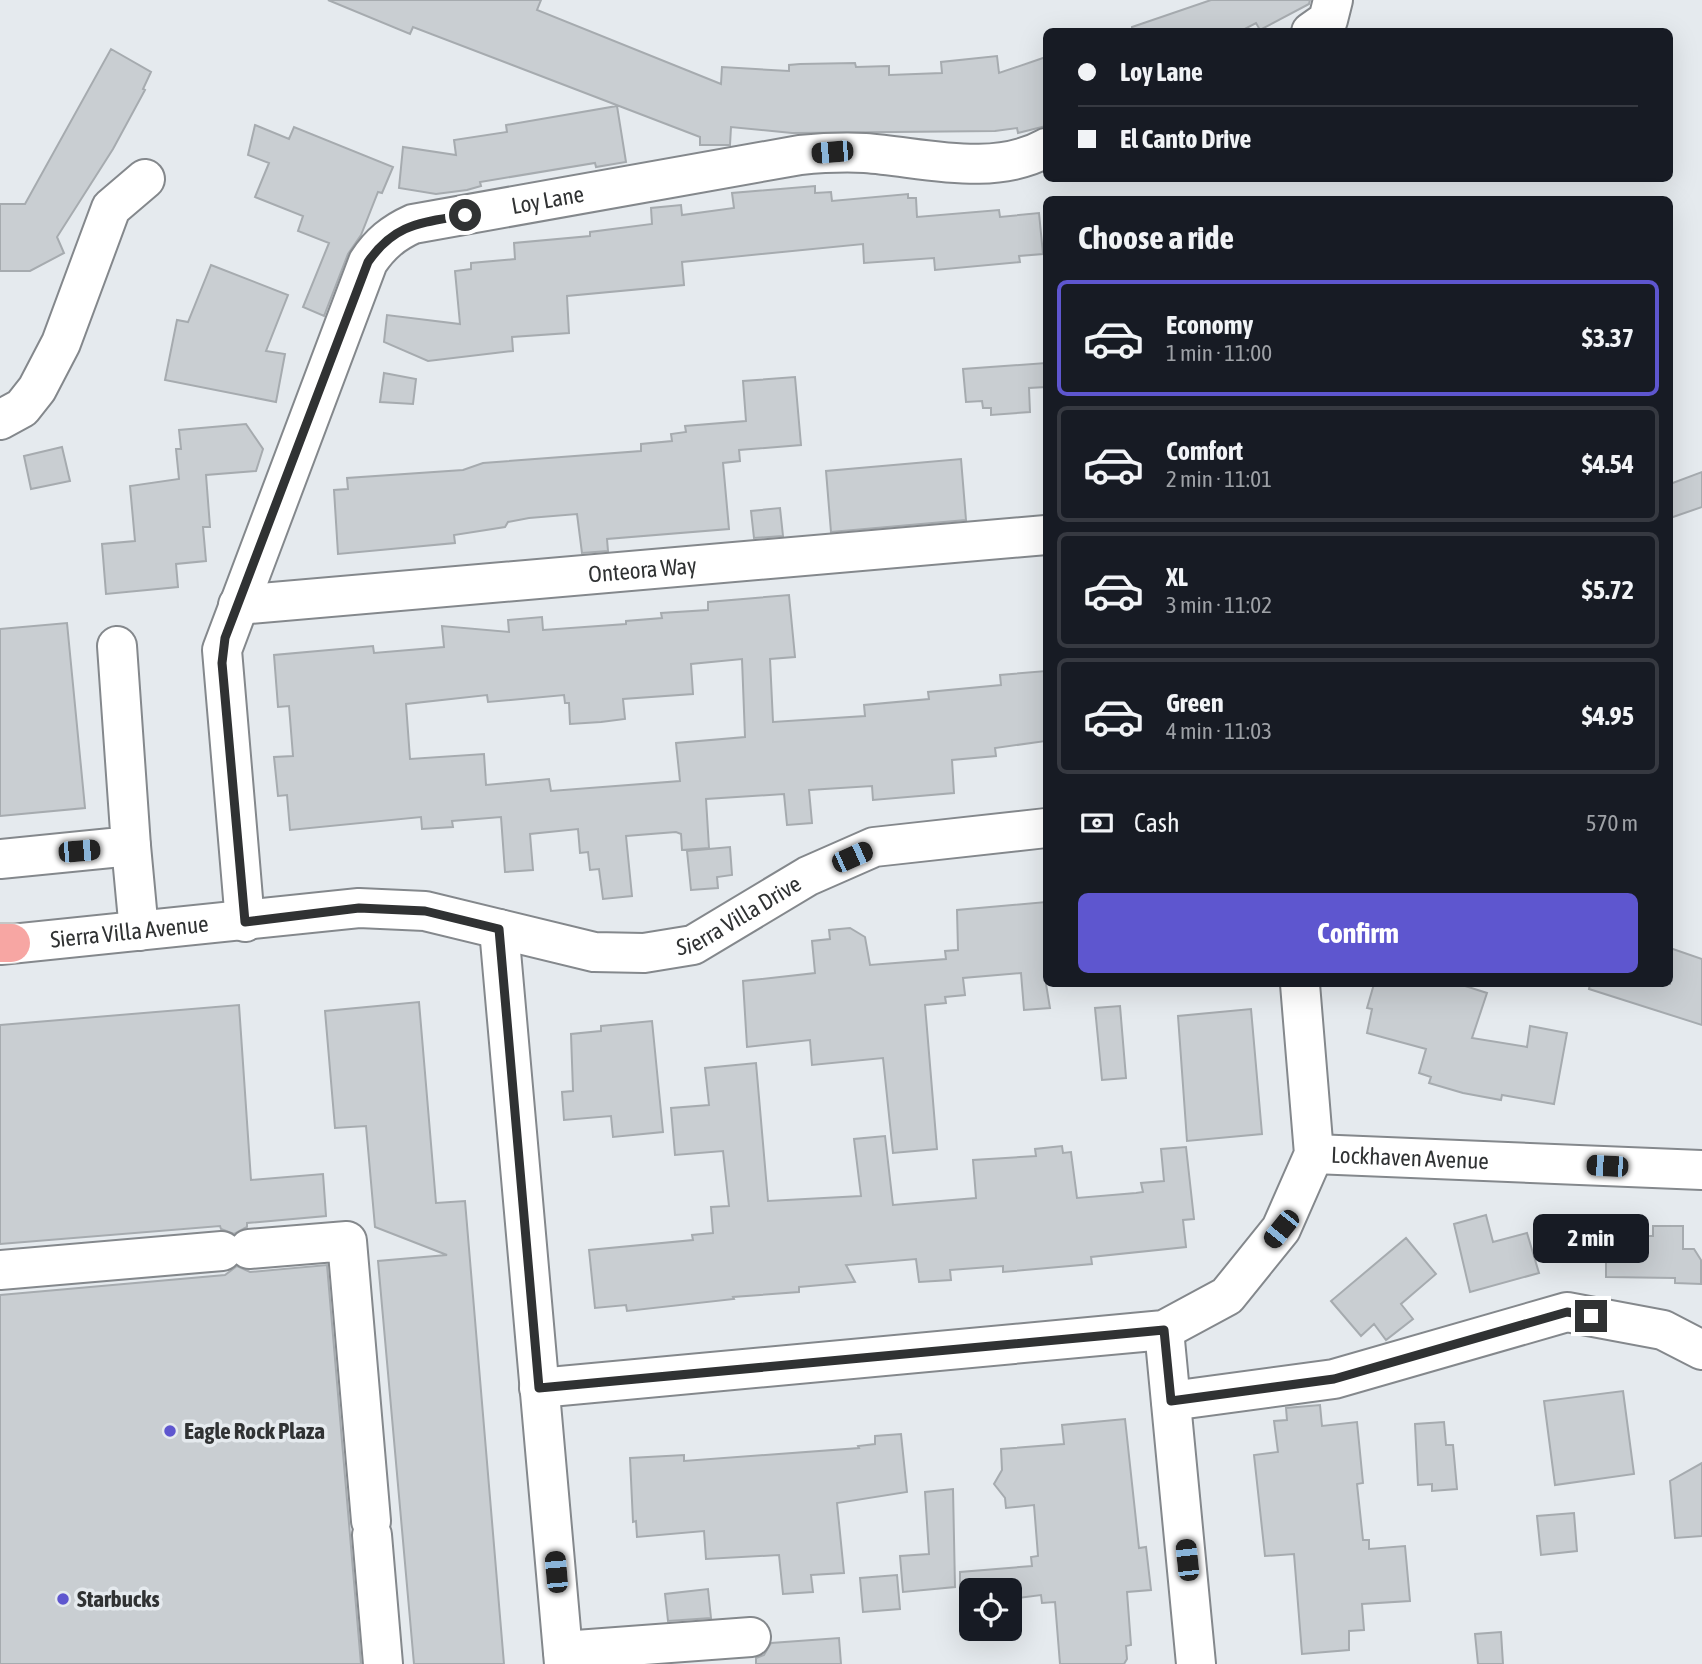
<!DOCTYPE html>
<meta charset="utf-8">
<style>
:root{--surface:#171b24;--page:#242831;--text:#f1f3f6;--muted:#9ea1a6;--line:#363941;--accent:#5e56cf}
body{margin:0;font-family:"Asap Condensed",sans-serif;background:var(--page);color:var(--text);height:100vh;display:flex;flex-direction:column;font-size:26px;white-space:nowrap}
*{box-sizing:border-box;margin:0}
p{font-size:23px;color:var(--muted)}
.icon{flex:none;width:38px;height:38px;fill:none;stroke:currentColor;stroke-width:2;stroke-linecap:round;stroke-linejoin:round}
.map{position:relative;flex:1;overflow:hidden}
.details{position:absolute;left:1043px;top:196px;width:630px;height:791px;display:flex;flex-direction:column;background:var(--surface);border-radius:10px;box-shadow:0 7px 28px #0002}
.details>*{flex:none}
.guide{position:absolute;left:1043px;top:28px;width:630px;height:154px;border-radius:10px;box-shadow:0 7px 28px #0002;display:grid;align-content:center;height:154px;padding:0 35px;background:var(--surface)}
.buttons{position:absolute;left:959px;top:1578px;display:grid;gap:14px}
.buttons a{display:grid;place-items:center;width:63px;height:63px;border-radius:10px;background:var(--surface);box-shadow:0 7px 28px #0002;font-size:35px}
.end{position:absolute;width:32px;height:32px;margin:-16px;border:9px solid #303233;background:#fff;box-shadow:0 0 0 4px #fff}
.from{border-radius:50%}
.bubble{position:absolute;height:49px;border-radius:10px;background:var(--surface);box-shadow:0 7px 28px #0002;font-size:23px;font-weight:700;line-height:49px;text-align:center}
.car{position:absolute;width:21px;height:42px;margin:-21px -10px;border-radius:9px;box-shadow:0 0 5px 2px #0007;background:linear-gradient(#222 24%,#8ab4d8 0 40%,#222 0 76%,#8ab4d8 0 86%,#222 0)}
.guide b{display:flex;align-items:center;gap:24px;height:66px;font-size:26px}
.guide b+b{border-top:2px solid var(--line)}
.guide i{width:18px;height:18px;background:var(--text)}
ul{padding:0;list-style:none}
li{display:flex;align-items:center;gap:21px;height:116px;margin:0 14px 10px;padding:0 21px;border:4px solid var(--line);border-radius:10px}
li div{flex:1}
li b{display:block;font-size:26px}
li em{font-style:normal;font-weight:700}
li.on{border-color:var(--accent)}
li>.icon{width:63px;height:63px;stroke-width:1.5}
h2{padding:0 35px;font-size:32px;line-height:84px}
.pay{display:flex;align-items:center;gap:18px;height:77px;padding:0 35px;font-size:26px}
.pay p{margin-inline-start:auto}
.cta{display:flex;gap:14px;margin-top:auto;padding:14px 35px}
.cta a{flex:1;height:80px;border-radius:10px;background:var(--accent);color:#fff;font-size:28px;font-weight:700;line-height:80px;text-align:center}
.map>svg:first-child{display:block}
.building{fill:#c9ced2;stroke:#a6abaf;stroke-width:2;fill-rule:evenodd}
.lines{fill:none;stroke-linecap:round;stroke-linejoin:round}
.minor-casing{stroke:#84888c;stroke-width:42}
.major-casing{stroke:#c5c6c6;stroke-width:42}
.minor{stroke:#fff;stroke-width:38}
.major{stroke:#f7a6a3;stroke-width:38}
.route{stroke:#303233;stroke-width:9}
.poi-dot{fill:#5e56cf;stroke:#e5eaee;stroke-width:2.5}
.labels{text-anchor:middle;stroke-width:7;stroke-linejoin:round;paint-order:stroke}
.street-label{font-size:23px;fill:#303233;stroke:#e5eaee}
.poi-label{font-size:23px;font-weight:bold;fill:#303233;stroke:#e5eaee;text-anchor:start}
</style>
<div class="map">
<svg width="1702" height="1664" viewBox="0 0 1702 1664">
<rect width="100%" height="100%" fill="#e5eaee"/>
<path class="building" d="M 328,0 L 541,0 L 537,10 L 721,84 L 722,67 L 789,71 L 789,65 L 800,64 L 855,63 L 856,67 L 889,66 L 889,75 L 942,73 L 941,62 L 997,56 L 999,73 L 1046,57 L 1046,126 L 1018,133 L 1017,128 L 995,131 L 792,133 L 731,127 L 730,145 L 700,145 L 700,137 L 413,27 L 410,34 Z
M 1211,0 L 1310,0 L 1309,4 L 1260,30 L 1256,23 L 1239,32 L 1132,32 L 1132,27 Z
M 111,49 L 151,72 L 143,89 L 145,90 L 113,149 L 57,237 L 64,253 L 30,271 L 0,271 L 0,204 L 25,204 Z
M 617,106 L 626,162 L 596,167 L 595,163 L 480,182 L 481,186 L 467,190 L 436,194 L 399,188 L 403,147 L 456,155 L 454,140 L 507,132 L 506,125 Z
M 255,125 L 289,139 L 294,127 L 393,167 L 382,193 L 378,192 L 361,235 L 348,254 L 324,316 L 303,307 L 329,243 L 298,231 L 303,216 L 255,197 L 269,163 L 248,155 Z
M 815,186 L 815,193 L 831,192 L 832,201 L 908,194 L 908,198 L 916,198 L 917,217 L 999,210 L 1000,217 L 1039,213 L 1043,254 L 1019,256 L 1020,262 L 935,270 L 934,258 L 864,263 L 863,244 L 682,262 L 684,285 L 567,296 L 569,333 L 512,337 L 513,351 L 428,361 L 384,342 L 387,315 L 460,324 L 455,271 L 471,269 L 471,263 L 515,259 L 514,243 L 590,236 L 590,232 L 652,224 L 651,208 L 681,205 L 682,215 L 734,208 L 732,193 Z
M 211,265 L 288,295 L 266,351 L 285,354 L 276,402 L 165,380 L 177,320 L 188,322 Z
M 1046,363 L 1046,387 L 1029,388 L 1030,412 L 991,415 L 991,408 L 983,408 L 982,401 L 966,402 L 963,369 Z
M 384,373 L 416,379 L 413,404 L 380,402 Z
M 795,377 L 801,445 L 739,450 L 740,461 L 723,463 L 729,529 L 607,539 L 608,551 L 582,553 L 577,514 L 529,518 L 508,522 L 505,527 L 454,535 L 455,543 L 338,554 L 334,490 L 348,489 L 347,478 L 463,470 L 483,463 L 641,451 L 641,444 L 672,441 L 671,434 L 686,432 L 685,426 L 746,421 L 743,381 Z
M 246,424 L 263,449 L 256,471 L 206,475 L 210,527 L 203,527 L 206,561 L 176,564 L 178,587 L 106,594 L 102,544 L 135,541 L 130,486 L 179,479 L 176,449 L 181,449 L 179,430 Z
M 62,447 L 70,481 L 31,489 L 24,456 Z
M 961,459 L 966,520 L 831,532 L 826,471 Z
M 1702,472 L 1702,507 L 1670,518 L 1670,484 Z
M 780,508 L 783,536 L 754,538 L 751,511 Z
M 789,595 L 795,657 L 770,659 L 773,722 L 865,716 L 864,705 L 929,699 L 928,692 L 1001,685 L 1000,675 L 1046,671 L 1046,741 L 995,748 L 996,756 L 952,760 L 954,793 L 873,800 L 872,786 L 809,790 L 812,823 L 787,825 L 784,794 L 706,799 L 709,848 L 682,850 L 681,834 L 676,832 L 626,836 L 632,896 L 603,899 L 599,869 L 590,870 L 588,852 L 580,853 L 578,829 L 530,834 L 533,870 L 505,872 L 501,817 L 452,821 L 453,827 L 422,829 L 421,817 L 290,830 L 287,795 L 278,796 L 274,757 L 293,756 L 289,706 L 278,707 L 274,655 L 373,646 L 374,653 L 444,647 L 442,626 L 509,632 L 508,620 L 542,617 L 543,630 L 626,624 L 626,621 L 662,618 L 661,613 L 708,610 L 708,602 ZM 742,659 L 745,737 L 676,743 L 680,781 L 551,791 L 549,779 L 486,785 L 484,754 L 410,759 L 406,704 L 487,695 L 488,702 L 564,695 L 565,703 L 569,703 L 570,724 L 601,722 L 625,719 L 623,699 L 693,694 L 691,664 Z
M 67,623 L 85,808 L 0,816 L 0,629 Z
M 730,847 L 732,875 L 717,877 L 718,888 L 691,890 L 687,851 Z
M 1046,902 L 1046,984 L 1050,1008 L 1024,1010 L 1021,973 L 963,978 L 965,995 L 945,997 L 946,1003 L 925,1005 L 937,1149 L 893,1153 L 883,1058 L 812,1065 L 810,1040 L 747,1047 L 743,981 L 815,973 L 812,941 L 830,939 L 829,930 L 850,928 L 865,937 L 870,965 L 946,959 L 945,951 L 958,950 L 957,910 Z
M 1670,948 L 1702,959 L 1702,1025 L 1589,989 L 1590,984 L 1670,984 Z
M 1374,984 L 1459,984 L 1487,993 L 1472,1038 L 1527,1047 L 1530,1026 L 1567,1033 L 1554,1104 L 1502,1095 L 1501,1100 L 1463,1093 L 1429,1083 L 1431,1077 L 1419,1073 L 1426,1049 L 1367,1033 L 1372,1009 L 1367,1008 Z
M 419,1002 L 436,1203 L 465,1201 L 504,1664 L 414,1664 L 378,1261 L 447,1255 L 375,1227 L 366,1126 L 335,1128 L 325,1011 Z
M 239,1005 L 251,1180 L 323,1174 L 326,1216 L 247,1223 L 247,1227 L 234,1234 L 221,1229 L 220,1226 L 0,1244 L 0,1025 Z
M 1120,1006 L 1126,1078 L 1102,1080 L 1095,1008 Z
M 1251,1009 L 1262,1134 L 1187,1141 L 1178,1016 Z
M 652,1021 L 663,1132 L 613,1137 L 611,1116 L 564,1120 L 562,1092 L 573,1091 L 571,1034 L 601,1031 L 601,1026 Z
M 756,1063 L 768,1201 L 861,1196 L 854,1139 L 885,1136 L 893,1205 L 976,1198 L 973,1160 L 1036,1156 L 1035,1149 L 1062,1146 L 1063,1153 L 1071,1152 L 1077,1198 L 1136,1193 L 1143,1192 L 1141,1183 L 1164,1181 L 1161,1149 L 1186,1147 L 1194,1219 L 1183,1220 L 1186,1247 L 1091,1257 L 1092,1264 L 1003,1272 L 1003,1266 L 950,1270 L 951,1280 L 919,1282 L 916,1259 L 846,1265 L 855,1282 L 799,1287 L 799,1292 L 733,1297 L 734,1299 L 627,1311 L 626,1305 L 595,1308 L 589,1250 L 693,1240 L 692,1235 L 713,1233 L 711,1207 L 729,1206 L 723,1151 L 675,1155 L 671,1108 L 709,1105 L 705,1068 Z
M 1486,1215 L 1493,1242 L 1527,1233 L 1539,1273 L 1470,1292 L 1454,1224 Z
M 1653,1226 L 1683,1226 L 1683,1249 L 1694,1249 L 1701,1260 L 1701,1284 L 1675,1283 L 1675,1278 L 1606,1277 L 1606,1252 L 1614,1252 L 1614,1239 L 1643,1240 L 1643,1236 L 1653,1236 Z
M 1406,1238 L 1436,1274 L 1401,1304 L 1413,1319 L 1386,1340 L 1374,1324 L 1361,1336 L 1331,1301 Z
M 327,1265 L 361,1664 L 0,1664 L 0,1295 L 225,1275 L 237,1266 L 250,1272 Z
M 1623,1391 L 1634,1474 L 1555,1485 L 1544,1401 Z
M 1320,1405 L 1322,1426 L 1357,1422 L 1363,1483 L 1357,1484 L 1363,1540 L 1369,1540 L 1369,1549 L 1405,1546 L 1410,1601 L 1362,1604 L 1364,1630 L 1349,1631 L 1349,1650 L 1302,1654 L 1294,1554 L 1265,1556 L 1254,1455 L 1278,1452 L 1274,1421 L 1287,1420 L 1286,1408 Z
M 1125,1419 L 1139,1548 L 1146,1547 L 1151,1590 L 1127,1592 L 1131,1645 L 1126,1646 L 1127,1659 L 1124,1664 L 1060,1664 L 1055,1602 L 1042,1603 L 1041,1595 L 1010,1599 L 1010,1591 L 960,1591 L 960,1572 L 1032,1566 L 1031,1557 L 1038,1556 L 1034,1505 L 1006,1508 L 1005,1498 L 994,1484 L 1002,1470 L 1001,1449 L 1064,1444 L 1062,1425 Z
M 1444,1422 L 1446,1445 L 1453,1445 L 1457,1489 L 1432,1491 L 1432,1484 L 1418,1485 L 1415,1424 Z
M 901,1434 L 907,1492 L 837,1503 L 844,1573 L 811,1575 L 813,1592 L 783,1594 L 779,1555 L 706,1559 L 704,1531 L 637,1537 L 636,1521 L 633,1522 L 630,1458 L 684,1455 L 684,1461 L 859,1448 L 858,1446 L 875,1444 L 875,1436 Z
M 1702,1463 L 1702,1536 L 1675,1538 L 1670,1481 Z
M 953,1489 L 955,1587 L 903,1592 L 900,1556 L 929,1554 L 925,1492 Z
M 1574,1513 L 1577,1551 L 1541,1555 L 1537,1516 Z
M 897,1575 L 900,1609 L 863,1612 L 860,1578 Z
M 708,1589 L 711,1618 L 668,1621 L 665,1594 Z
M 1501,1632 L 1503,1664 L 1478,1664 L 1475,1634 Z
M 839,1638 L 841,1664 L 756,1664 L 756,1658 L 764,1655 L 771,1643 Z"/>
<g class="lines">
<defs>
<g id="minor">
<path d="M 1311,32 L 1328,20 L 1333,0"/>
<path d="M 0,420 L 22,408 L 37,389 L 61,343 L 111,208 L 145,179"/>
<path id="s1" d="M 238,605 L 1046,535"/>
<path d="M 131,846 L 139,931"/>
<path d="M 0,859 L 131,846 L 117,646"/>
<path id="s2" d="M 245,922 L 222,650 L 368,262 C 380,244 393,233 413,224 L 800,155 C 821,153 843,152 865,153 C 922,157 992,178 1046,148"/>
<path d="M 499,929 L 564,1664"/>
<path id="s3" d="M 0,945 L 359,908 L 425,911 L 594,952 L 644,953 L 693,945 L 808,876 L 874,847 L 1046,828"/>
<path id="s4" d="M 1314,1154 L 1702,1170"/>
<path d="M 249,1249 L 347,1241 L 371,1521"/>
<path d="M 0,1270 L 222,1251"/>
<path d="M 1164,1330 L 1196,1664"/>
<path d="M 539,1388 L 1164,1330 L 1227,1296 L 1281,1229 L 1314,1154 L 1300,984"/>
<path d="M 1171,1401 L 1334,1379 L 1567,1312 L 1663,1330 L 1702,1350"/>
<path d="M 372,1535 L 383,1664"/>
<path d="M 563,1651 L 751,1637"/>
</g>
<path id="major" d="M 0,943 L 11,943"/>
</defs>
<use href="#minor" class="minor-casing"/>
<use href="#major" class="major-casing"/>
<use href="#minor" class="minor"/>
<use href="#major" class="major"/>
</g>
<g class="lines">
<path class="route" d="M 465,215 C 421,223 395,223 368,262 L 225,638 L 222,663 L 245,922 L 359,908 L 425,911 L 499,929 L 539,1388 L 1164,1330 L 1171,1401 L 1334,1379 L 1567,1312 L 1591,1316"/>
</g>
<g class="poi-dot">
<circle cx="170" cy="1431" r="7"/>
<circle cx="63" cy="1599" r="7"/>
</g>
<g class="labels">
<g class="street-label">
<text dy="8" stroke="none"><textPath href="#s2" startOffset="884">Loy Lane</textPath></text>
<text dy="8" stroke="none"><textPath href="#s1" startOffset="406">Onteora Way</textPath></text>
<text dy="8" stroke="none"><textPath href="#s3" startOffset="754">Sierra Villa Drive</textPath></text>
<text dy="8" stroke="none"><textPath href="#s3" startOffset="130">Sierra Villa Avenue</textPath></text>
<text dy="8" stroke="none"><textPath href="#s4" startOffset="96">Lockhaven Avenue</textPath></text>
</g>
<g class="poi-label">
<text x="184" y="1439">Eagle Rock Plaza</text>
<text x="77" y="1607">Starbucks</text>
</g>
</g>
</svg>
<div class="buttons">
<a><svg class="icon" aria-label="locate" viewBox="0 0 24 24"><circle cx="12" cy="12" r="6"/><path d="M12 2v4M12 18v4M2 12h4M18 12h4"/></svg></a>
</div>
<i class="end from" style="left:465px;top:215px"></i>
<i class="end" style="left:1591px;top:1316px"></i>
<div class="bubble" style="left:1533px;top:1214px;width:116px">2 min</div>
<i class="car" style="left:832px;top:152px;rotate:265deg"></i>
<i class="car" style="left:79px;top:851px;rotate:85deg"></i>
<i class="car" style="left:852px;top:857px;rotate:66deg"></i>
<i class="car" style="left:1607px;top:1166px;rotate:273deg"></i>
<i class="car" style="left:1281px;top:1229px;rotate:219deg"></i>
<i class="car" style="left:1187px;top:1560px;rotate:354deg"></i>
<i class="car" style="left:556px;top:1572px;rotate:355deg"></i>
<div class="guide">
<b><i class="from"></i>Loy Lane</b>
<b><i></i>El Canto Drive</b>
</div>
<section class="details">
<h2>Choose a ride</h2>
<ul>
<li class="on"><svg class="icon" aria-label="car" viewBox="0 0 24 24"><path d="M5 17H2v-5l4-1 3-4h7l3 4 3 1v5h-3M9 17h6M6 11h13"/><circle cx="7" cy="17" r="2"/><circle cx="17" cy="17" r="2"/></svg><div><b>Economy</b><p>1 min · 11:00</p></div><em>$3.37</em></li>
<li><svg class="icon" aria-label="car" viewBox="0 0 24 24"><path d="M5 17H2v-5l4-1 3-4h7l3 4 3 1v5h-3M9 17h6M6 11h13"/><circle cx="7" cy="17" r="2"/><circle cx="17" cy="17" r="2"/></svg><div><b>Comfort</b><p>2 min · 11:01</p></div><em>$4.54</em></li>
<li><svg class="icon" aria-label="car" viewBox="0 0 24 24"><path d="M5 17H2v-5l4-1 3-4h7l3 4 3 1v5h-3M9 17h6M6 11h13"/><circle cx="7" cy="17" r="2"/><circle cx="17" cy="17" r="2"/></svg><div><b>XL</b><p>3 min · 11:02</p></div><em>$5.72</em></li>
<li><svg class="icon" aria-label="car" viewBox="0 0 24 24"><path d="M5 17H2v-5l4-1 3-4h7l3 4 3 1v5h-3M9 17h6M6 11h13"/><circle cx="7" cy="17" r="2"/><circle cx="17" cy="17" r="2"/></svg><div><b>Green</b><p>4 min · 11:03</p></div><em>$4.95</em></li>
</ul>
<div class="pay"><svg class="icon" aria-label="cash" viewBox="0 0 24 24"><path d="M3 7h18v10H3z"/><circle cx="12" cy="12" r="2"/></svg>Cash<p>570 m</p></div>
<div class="cta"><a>Confirm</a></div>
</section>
</div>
